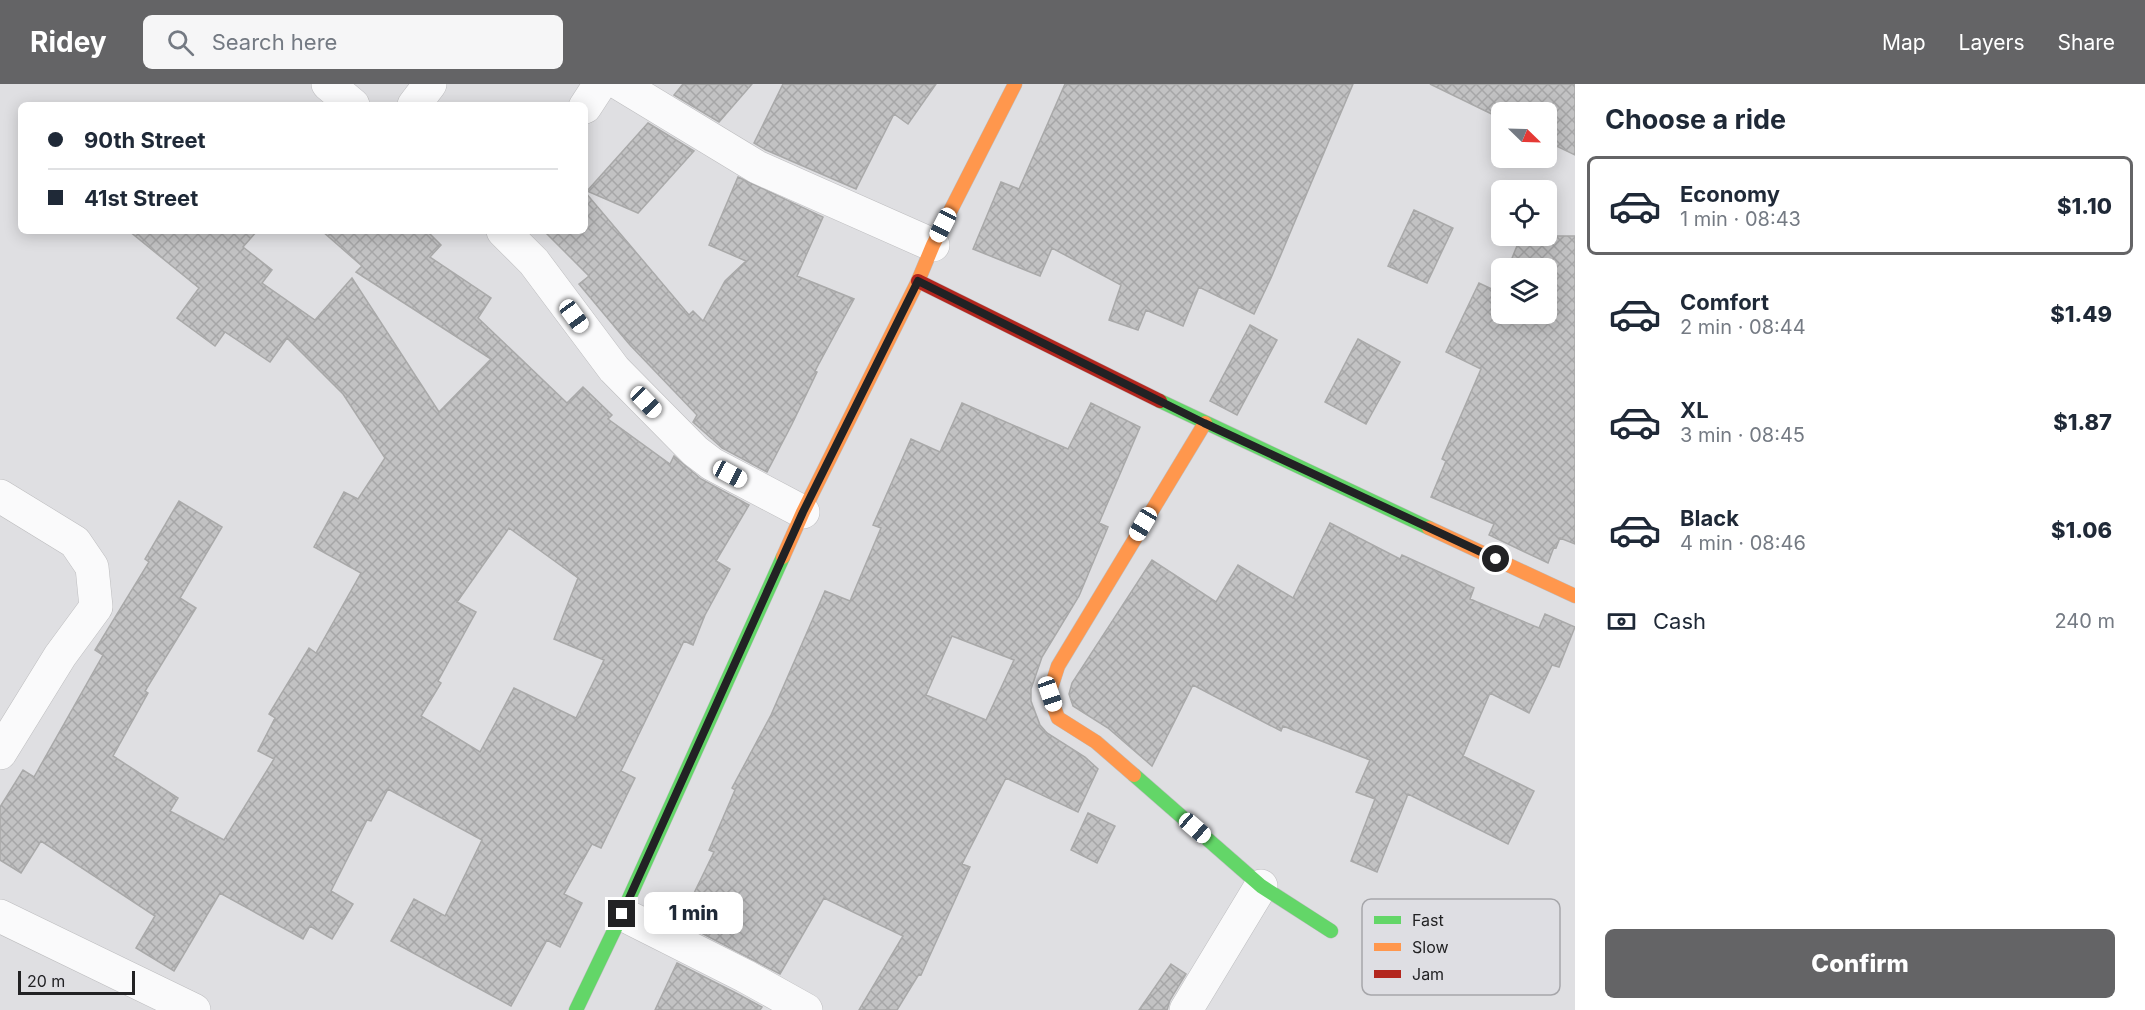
<!DOCTYPE html>
<meta charset="utf-8">
<style>
:root{--surface:#fff;--page:#f6f6f7;--text:#1f2937;--muted:#747a83;--line:#e0e1e3;--accent:#646466}
body{margin:0;font-family:Inter,sans-serif;background:var(--page);color:var(--text);height:100vh;display:flex;flex-direction:column;font-size:22px;white-space:nowrap}
*{box-sizing:border-box;margin:0}
p{font-size:20px;color:var(--muted)}
.icon{flex:none;width:33px;height:33px;fill:none;stroke:currentColor;stroke-width:2;stroke-linecap:round;stroke-linejoin:round}
.map{position:relative;flex:1;overflow:hidden}
.sheet{display:flex;flex-direction:column;background:var(--surface);width:570px}
.sheet>*{flex:none}
.guide{position:absolute;left:18px;top:18px;width:570px;height:132px;border-radius:9px;box-shadow:0 3px 15px #0003;display:grid;align-content:center;height:132px;padding:0 30px;background:var(--surface)}
.needle{width:39px;rotate:113deg}
.buttons{position:absolute;left:1491px;top:18px;display:grid;gap:12px}
.buttons a{display:grid;place-items:center;width:66px;height:66px;border-radius:9px;background:var(--surface);box-shadow:0 3px 15px #0003;font-size:30px}
.scale{position:absolute;left:18px;bottom:15px;width:117px;box-sizing:border-box;padding-left:6px;border:3px solid #222224;border-top:0;font-size:16px;line-height:21px;white-space:nowrap;color:#222224;-webkit-text-stroke:4px #dedee3;paint-order:stroke}
.end{position:absolute;width:27px;height:27px;margin:-14px;border:8px solid #222224;background:#fff;box-shadow:0 0 0 3px #fff}
.from{border-radius:50%}
.bubble{position:absolute;height:42px;border-radius:9px;background:var(--surface);box-shadow:0 3px 15px #0003;font-size:20px;font-weight:800;line-height:42px;text-align:center}
.car{position:absolute;width:18px;height:36px;margin:-18px -9px;border-radius:8px;box-shadow:0 0 4px 2px #0007;background:linear-gradient(#fff 24%,#345 0 40%,#fff 0 76%,#345 0 86%,#fff 0)}
.guide b{display:flex;align-items:center;gap:21px;height:57px;font-size:22px}
.guide b+b{border-top:2px solid var(--line)}
.guide i{width:15px;height:15px;background:var(--text)}
ul{padding:0;list-style:none}
li{display:flex;align-items:center;gap:18px;height:99px;margin:0 12px 9px;padding:0 18px;border:3px solid transparent;border-radius:9px}
li div{flex:1}
li b{display:block;font-size:22px}
li em{font-style:normal;font-weight:800}
li.current{border-color:var(--accent)}
li>.icon{width:54px;height:54px;stroke-width:1.5}
h2{padding:0 30px;font-size:27px;line-height:72px}
.pay{display:flex;align-items:center;gap:15px;height:66px;padding:0 30px;font-size:22px}
.pay p{margin-inline-start:auto}
.primary-button{display:flex;gap:12px;margin-top:auto;padding:12px 30px}
.primary-button a{flex:1;height:69px;border-radius:9px;background:var(--accent);color:#fff;font-size:24px;font-weight:800;line-height:69px;text-align:center}
header{display:flex;align-items:center;gap:36px;box-sizing:border-box;height:84px;padding:0 30px;background:var(--accent);color:#fff}
header strong{font-size:28px}
nav{display:flex;gap:33px;margin-inline-start:auto;font-size:21px}
.search{width:420px;height:54px;background:var(--page);display:flex;align-items:center;gap:15px;box-sizing:border-box;padding:0 21px;border-radius:9px;color:var(--muted);font-size:22px}
main{display:flex;flex:1;min-height:0}
.map>svg:first-child{display:block}
.building{fill:url(#building-cross-hatch);stroke:#a9a9a9;stroke-width:1.5;fill-rule:evenodd}
.lines{fill:none;stroke-linecap:round;stroke-linejoin:round}
.street-casing{stroke:#bdbdbf;stroke-width:34}
.fast-casing{stroke:#bdbdbf;stroke-width:15}
.slow-casing{stroke:#bdbdbf;stroke-width:15}
.jam-casing{stroke:#bdbdbf;stroke-width:15}
.street{stroke:#fafafb;stroke-width:33}
.fast{stroke:#63d668;stroke-width:14}
.slow{stroke:#ff974d;stroke-width:14}
.jam{stroke:#b3261e;stroke-width:14}
.route{stroke:#222224;stroke-width:8}
.key{fill:#dedee3;stroke:#a6a6aa;stroke-width:1.5}
.key-label{font-size:16px;fill:#222224}
</style>
<header>
<strong>Ridey</strong>
<div class="search"><svg class="icon" aria-label="search" viewBox="0 0 24 24"><circle cx="10" cy="10" r="6"/><path d="M15 15l6 6"/></svg>Search here</div>
<nav><a>Map</a><a>Layers</a><a>Share</a></nav>
</header>
<main>
<div class="map">
<svg width="1575" height="926" viewBox="0 0 1575 926">
<defs>
<pattern id="building-cross-hatch" width="8" height="8" patternUnits="userSpaceOnUse" patternTransform="scale(1.5)"><rect width="8" height="8" fill="#c2c2c3"/><path d="M0 0l8 8M0 8l8-8" fill="none" stroke="#a6a6a7"/></pattern>
</defs>
<rect width="100%" height="100%" fill="#dfdfe2"/>
<path class="building" d="M 683,0 L 752,0 L 719,38 L 674,11 Z
M 783,0 L 936,0 L 908,40 L 894,30 L 856,105 L 766,66 L 754,59 Z
M 1065,0 L 1353,0 L 1271,194 L 1254,230 L 1199,203 L 1183,242 L 1146,226 L 1138,246 L 1109,236 L 1121,201 L 1052,164 L 1040,192 L 973,165 L 1001,98 L 1019,105 Z
M 1430,0 L 1575,0 L 1575,71 L 1546,57 L 1546,28 L 1502,28 L 1502,35 Z
M 648,39 L 694,67 L 638,129 L 587,107 Z
M 738,93 L 823,133 L 797,192 L 854,215 L 815,287 L 817,288 L 792,340 L 767,388 L 722,364 L 693,338 L 697,331 L 630,261 L 579,200 L 589,192 L 544,147 L 585,147 L 585,108 L 689,231 L 693,227 L 703,237 L 725,197 L 746,177 L 709,161 Z
M 1414,126 L 1453,144 L 1427,199 L 1388,182 Z
M 129,147 L 257,147 L 243,163 L 272,186 L 262,199 L 315,236 L 352,194 L 439,328 L 491,275 L 356,188 L 362,182 L 322,147 L 427,147 L 441,161 L 430,173 L 491,214 L 478,234 L 567,319 L 583,303 L 612,331 L 608,335 L 670,380 L 674,372 L 701,395 L 749,421 L 716,477 L 730,485 L 705,531 L 693,561 L 684,557 L 621,687 L 635,694 L 601,764 L 592,760 L 564,810 L 582,819 L 560,863 L 547,856 L 511,922 L 391,857 L 414,815 L 445,832 L 482,756 L 388,705 L 371,737 L 367,736 L 331,807 L 353,820 L 332,855 L 310,842 L 303,855 L 220,809 L 174,887 L 136,864 L 155,832 L 41,757 L 21,789 L 0,776 L 0,723 L 23,686 L 34,693 L 103,571 L 95,566 L 149,478 L 145,475 L 179,417 L 222,443 L 180,514 L 196,524 L 145,607 L 148,609 L 113,672 L 178,714 L 170,727 L 224,756 L 274,675 L 258,667 L 275,634 L 269,630 L 309,564 L 316,569 L 361,489 L 314,463 L 344,408 L 358,415 L 385,374 L 343,310 L 287,254 L 270,278 L 225,248 L 215,262 L 177,234 L 199,204 ZM 509,444 L 578,494 L 554,555 L 604,576 L 576,634 L 514,604 L 480,668 L 421,632 L 441,599 L 438,597 L 476,528 L 457,518 Z
M 1521,152 L 1575,152 L 1575,460 L 1560,454 L 1556,464 L 1554,463 L 1548,479 L 1489,451 L 1494,440 L 1431,413 L 1446,377 L 1442,375 L 1481,285 L 1446,268 L 1479,199 L 1498,208 L 1502,200 L 1502,230 L 1546,230 L 1546,184 L 1508,184 Z
M 1250,241 L 1277,256 L 1237,331 L 1210,317 Z
M 1358,255 L 1400,278 L 1366,340 L 1325,318 Z
M 962,319 L 1068,365 L 1091,319 L 1140,343 L 1099,439 L 1108,443 L 1079,512 L 1042,573 L 1031,605 L 1031,617 L 1040,641 L 1047,649 L 1085,673 L 1098,685 L 1078,728 L 1006,694 L 962,780 L 970,783 L 921,891 L 919,890 L 897,926 L 859,926 L 903,852 L 824,814 L 780,890 L 680,838 L 714,768 L 709,766 L 735,706 L 732,704 L 771,631 L 825,507 L 850,517 L 881,444 L 873,441 L 911,355 L 940,368 ZM 952,552 L 1014,576 L 986,636 L 926,611 Z
M 1330,439 L 1400,475 L 1402,471 L 1474,504 L 1470,515 L 1539,544 L 1545,530 L 1575,543 L 1559,583 L 1552,581 L 1529,629 L 1490,609 L 1463,672 L 1534,707 L 1508,760 L 1408,710 L 1377,788 L 1351,777 L 1375,715 L 1356,708 L 1370,676 L 1283,642 L 1281,647 L 1193,601 L 1152,682 L 1108,644 L 1073,622 L 1069,610 L 1072,599 L 1152,476 L 1216,518 L 1238,481 L 1293,514 Z
M 1088,729 L 1115,742 L 1097,779 L 1071,766 Z
M 677,879 L 736,909 L 762,923 L 760,926 L 655,926 Z
M 1171,880 L 1186,890 L 1170,916 L 1167,926 L 1139,926 Z"/>
<g class="lines">
<defs>
<path id="street" d="M 328,0 L 353,21
M 620,0 L 757,83 L 933,161
M 414,21 L 430,0
M 585,23 L 600,0
M 503,147 L 534,178 L 614,285 L 695,367 L 712,380 L 803,428
M 0,412 L 75,458 L 92,483 L 96,523 L 60,572 L 0,669
M 622,830 L 745,892 L 806,926
M 0,832 L 194,926
M 1186,926 L 1261,802"/>
<path id="fast" d="M 1160,317 L 1429,444
M 1134,691 L 1261,802 L 1331,847
M 576,926 L 622,830 L 783,473"/>
<path id="slow" d="M 1429,444 L 1575,512
M 783,473 L 803,428 L 918,197 L 933,161 L 1015,0
M 1134,691 L 1096,658 L 1058,634 L 1049,610 L 1058,582 L 1205,339"/>
<path id="jam" d="M 918,197 L 1160,317"/>
</defs>
<use href="#street" class="street-casing"/>
<use href="#fast" class="fast-casing"/>
<use href="#slow" class="slow-casing"/>
<use href="#jam" class="jam-casing"/>
<use href="#street" class="street"/>
<use href="#fast" class="fast"/>
<use href="#slow" class="slow"/>
<use href="#jam" class="jam"/>
</g>
<g class="lines">
<path class="route" d="M 622,830 L 803,428 L 918,197 L 1204,339 L 1496,475"/>
</g>
<rect x="1362" y="815" width="198" height="96" rx="9" class="key"/>
<rect x="1374" y="832" width="27" height="8" fill="#63d668"/>
<rect x="1374" y="859" width="27" height="8" fill="#ff974d"/>
<rect x="1374" y="886" width="27" height="8" fill="#b3261e"/>
<g class="key-label">
<text x="1412" y="842">Fast</text>
<text x="1412" y="869">Slow</text>
<text x="1412" y="896">Jam</text>
</g>
</svg>
<div class="buttons">
<a><svg class="needle" viewBox="-14 -14 28 28"><path d="M0-13l5 13h-10z" fill="#e53935"/><path d="M0 13l5-13h-10z" fill="#747a83"/></svg></a>
<a><svg class="icon" aria-label="locate" viewBox="0 0 24 24"><circle cx="12" cy="12" r="6"/><path d="M12 2v4M12 18v4M2 12h4M18 12h4"/></svg></a>
<a><svg class="icon" aria-label="layers" viewBox="0 0 24 24"><path d="M12 4l9 5-9 5-9-5zM3 14l9 5 9-5"/></svg></a>
</div>
<div class="scale">20 m</div>
<i class="end from" style="left:1496px;top:475px"></i>
<i class="end" style="left:622px;top:830px"></i>
<div class="bubble" style="left:644px;top:808px;width:99px">1 min</div>
<i class="car" style="left:943px;top:141px;rotate:207deg"></i>
<i class="car" style="left:574px;top:232px;rotate:144deg"></i>
<i class="car" style="left:646px;top:318px;rotate:136deg"></i>
<i class="car" style="left:730px;top:390px;rotate:118deg"></i>
<i class="car" style="left:1143px;top:440px;rotate:211deg"></i>
<i class="car" style="left:1050px;top:610px;rotate:161deg"></i>
<i class="car" style="left:1195px;top:744px;rotate:131deg"></i>
<div class="guide">
<b><i class="from"></i>90th Street</b>
<b><i></i>41st Street</b>
</div>
</div>
<section class="sheet">
<h2>Choose a ride</h2>
<ul>
<li class="current"><svg class="icon" aria-label="car" viewBox="0 0 24 24"><path d="M5 17H2v-5l4-1 3-4h7l3 4 3 1v5h-3M9 17h6M6 11h13"/><circle cx="7" cy="17" r="2"/><circle cx="17" cy="17" r="2"/></svg><div><b>Economy</b><p>1 min · 08:43</p></div><em>$1.10</em></li>
<li><svg class="icon" aria-label="car" viewBox="0 0 24 24"><path d="M5 17H2v-5l4-1 3-4h7l3 4 3 1v5h-3M9 17h6M6 11h13"/><circle cx="7" cy="17" r="2"/><circle cx="17" cy="17" r="2"/></svg><div><b>Comfort</b><p>2 min · 08:44</p></div><em>$1.49</em></li>
<li><svg class="icon" aria-label="car" viewBox="0 0 24 24"><path d="M5 17H2v-5l4-1 3-4h7l3 4 3 1v5h-3M9 17h6M6 11h13"/><circle cx="7" cy="17" r="2"/><circle cx="17" cy="17" r="2"/></svg><div><b>XL</b><p>3 min · 08:45</p></div><em>$1.87</em></li>
<li><svg class="icon" aria-label="car" viewBox="0 0 24 24"><path d="M5 17H2v-5l4-1 3-4h7l3 4 3 1v5h-3M9 17h6M6 11h13"/><circle cx="7" cy="17" r="2"/><circle cx="17" cy="17" r="2"/></svg><div><b>Black</b><p>4 min · 08:46</p></div><em>$1.06</em></li>
</ul>
<div class="pay"><svg class="icon" aria-label="cash" viewBox="0 0 24 24"><path d="M3 7h18v10H3z"/><circle cx="12" cy="12" r="2"/></svg>Cash<p>240 m</p></div>
<div class="primary-button"><a>Confirm</a></div>
</section>
</main>
